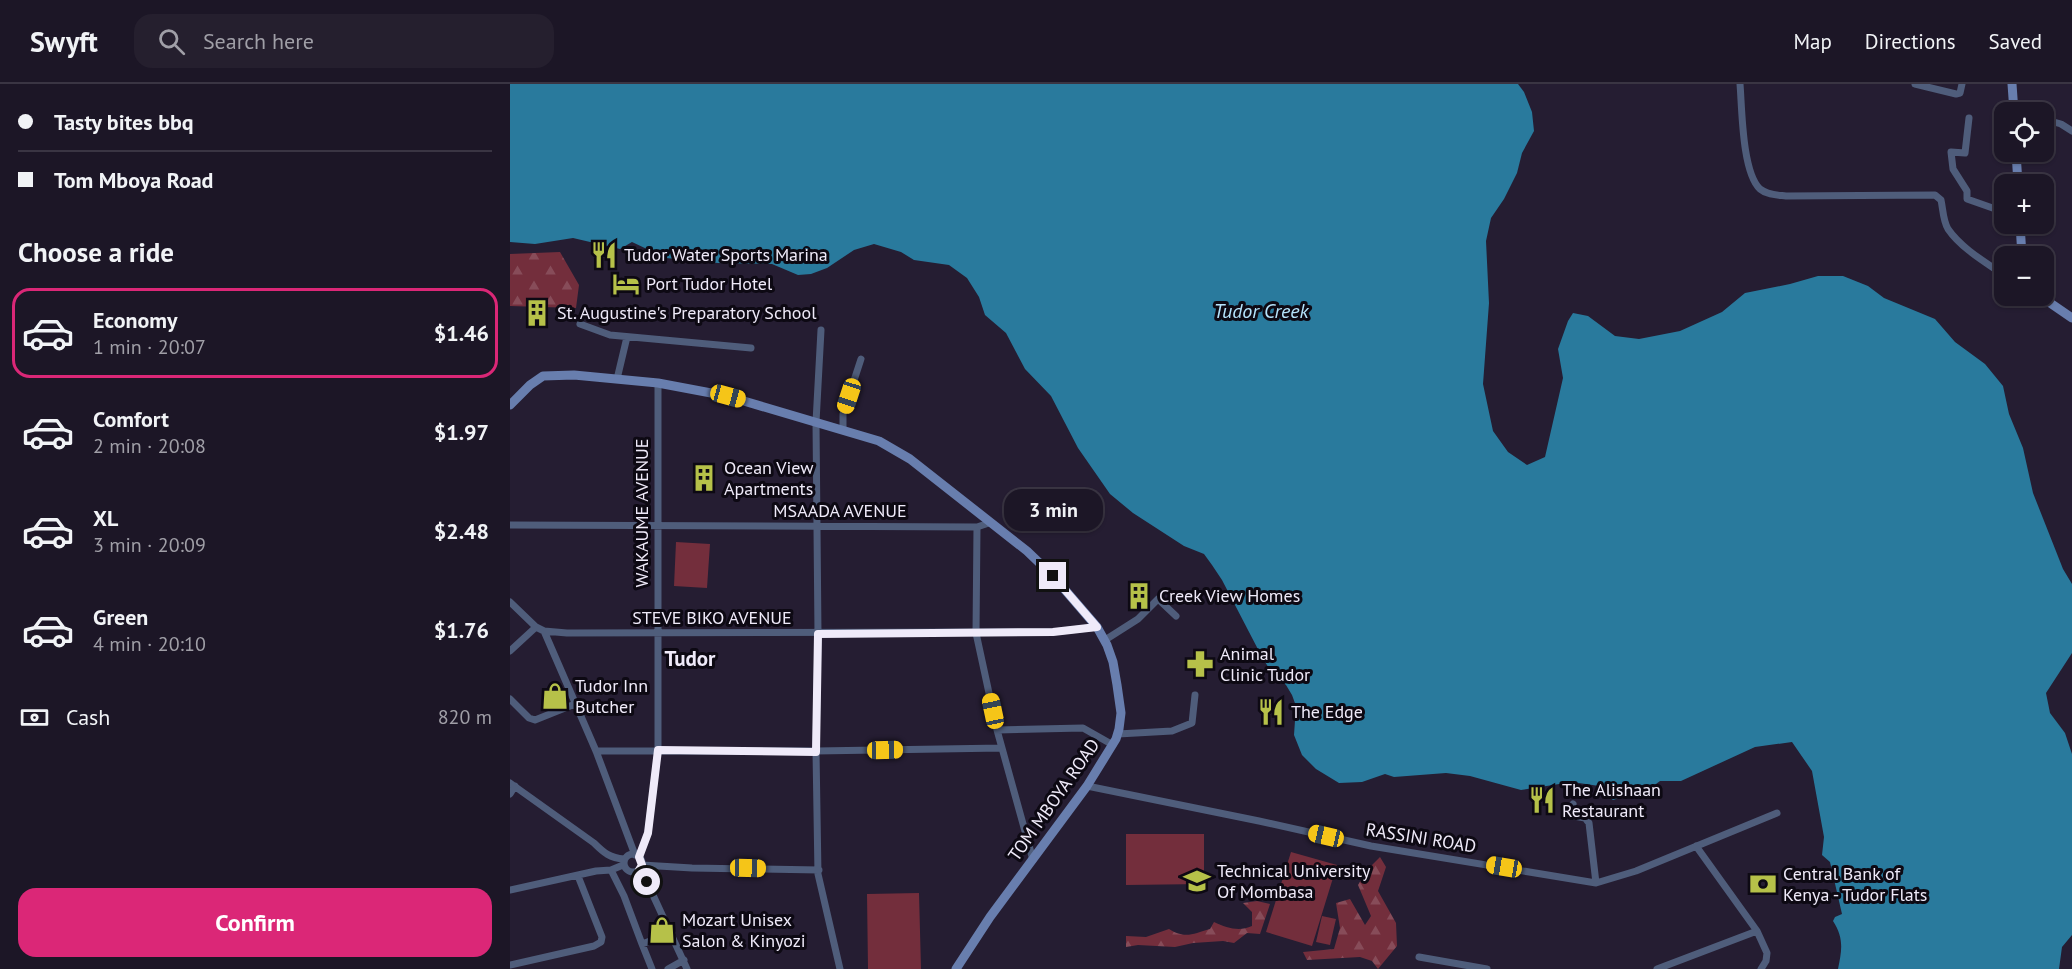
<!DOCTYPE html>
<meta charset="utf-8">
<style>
:root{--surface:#1c1626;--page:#251f2e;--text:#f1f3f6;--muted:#a09fa7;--line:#3a3543;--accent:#db2777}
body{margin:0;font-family:"PT Sans",sans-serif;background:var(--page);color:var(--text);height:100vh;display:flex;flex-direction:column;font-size:22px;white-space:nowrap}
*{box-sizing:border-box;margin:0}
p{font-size:20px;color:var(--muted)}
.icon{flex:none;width:33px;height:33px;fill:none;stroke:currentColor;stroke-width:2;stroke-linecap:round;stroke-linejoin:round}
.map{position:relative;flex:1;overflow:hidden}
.sheet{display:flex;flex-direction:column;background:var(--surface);width:510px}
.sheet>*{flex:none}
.guide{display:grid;align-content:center;height:132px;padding:0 18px;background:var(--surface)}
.controls{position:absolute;left:1484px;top:18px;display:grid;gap:12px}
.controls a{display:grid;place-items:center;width:60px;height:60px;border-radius:12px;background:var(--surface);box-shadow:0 2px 4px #0004,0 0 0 2px var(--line);font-size:30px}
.end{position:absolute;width:27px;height:27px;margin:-14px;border:8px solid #efeaf9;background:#111;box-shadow:0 0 0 3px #111}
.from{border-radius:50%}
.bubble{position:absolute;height:42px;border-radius:18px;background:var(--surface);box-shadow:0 2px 4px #0004,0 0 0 2px var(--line);font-size:20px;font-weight:700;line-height:42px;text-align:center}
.car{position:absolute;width:18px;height:36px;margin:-18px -9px;border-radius:8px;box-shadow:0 0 4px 2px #0007;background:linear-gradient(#f5c518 24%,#345 0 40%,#f5c518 0 76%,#345 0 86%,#f5c518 0)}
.guide b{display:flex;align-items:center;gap:21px;height:57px;font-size:22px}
.guide b+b{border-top:2px solid var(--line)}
.guide i{width:15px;height:15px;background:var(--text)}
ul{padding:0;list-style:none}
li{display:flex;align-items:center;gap:18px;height:90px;margin:0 12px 9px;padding:0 6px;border:3px solid transparent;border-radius:18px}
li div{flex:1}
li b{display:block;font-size:22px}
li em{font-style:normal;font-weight:700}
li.current{border-color:var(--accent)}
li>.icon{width:54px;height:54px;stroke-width:1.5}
h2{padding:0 18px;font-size:27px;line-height:72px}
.pay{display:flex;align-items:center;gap:15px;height:66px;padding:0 18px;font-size:22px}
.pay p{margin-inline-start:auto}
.cta{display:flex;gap:12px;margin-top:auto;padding:12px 18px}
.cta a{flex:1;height:69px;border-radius:18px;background:var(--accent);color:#fff;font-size:24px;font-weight:700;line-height:69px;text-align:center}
header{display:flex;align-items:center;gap:36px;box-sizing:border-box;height:84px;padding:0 30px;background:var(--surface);border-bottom:2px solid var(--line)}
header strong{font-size:28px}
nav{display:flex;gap:33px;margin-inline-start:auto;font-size:21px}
.search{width:420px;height:54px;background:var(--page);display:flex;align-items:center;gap:15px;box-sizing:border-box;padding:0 21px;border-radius:18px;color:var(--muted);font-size:22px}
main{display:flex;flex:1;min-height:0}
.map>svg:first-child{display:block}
.grass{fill:#732e3c}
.forest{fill:url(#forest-firs)}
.water{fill:#297a9d}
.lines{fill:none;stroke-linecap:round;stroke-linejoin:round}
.street{stroke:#4f5d7b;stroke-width:7}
.secondary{stroke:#687eae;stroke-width:9}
.route{stroke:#efeaf9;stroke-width:8}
.labels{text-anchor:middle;stroke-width:6;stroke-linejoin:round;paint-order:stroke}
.poi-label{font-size:18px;fill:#efeaf9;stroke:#0d0913;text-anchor:start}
.street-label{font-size:18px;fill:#efeaf9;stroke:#0d0913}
.water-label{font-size:20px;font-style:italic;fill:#b5e4fc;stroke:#0d0913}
.quarter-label{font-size:21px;font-weight:bold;fill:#efeaf9;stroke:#0d0913}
</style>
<header>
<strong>Swyft</strong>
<div class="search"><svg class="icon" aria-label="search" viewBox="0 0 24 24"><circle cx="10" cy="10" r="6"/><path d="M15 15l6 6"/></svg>Search here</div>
<nav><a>Map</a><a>Directions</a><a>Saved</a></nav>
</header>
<main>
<section class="sheet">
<div class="guide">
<b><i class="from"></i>Tasty bites bbq</b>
<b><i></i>Tom Mboya Road</b>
</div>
<h2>Choose a ride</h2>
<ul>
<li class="current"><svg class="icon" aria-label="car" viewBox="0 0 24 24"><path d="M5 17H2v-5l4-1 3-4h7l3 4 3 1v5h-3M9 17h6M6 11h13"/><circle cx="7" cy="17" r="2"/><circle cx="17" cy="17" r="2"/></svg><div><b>Economy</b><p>1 min · 20:07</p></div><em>$1.46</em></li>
<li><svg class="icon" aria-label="car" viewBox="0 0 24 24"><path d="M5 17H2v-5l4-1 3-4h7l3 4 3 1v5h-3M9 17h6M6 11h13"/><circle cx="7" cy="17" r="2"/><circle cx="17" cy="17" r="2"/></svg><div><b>Comfort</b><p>2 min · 20:08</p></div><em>$1.97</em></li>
<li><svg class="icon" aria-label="car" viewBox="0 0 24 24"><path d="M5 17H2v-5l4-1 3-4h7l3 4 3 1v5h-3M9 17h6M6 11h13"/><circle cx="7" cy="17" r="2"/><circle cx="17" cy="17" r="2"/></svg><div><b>XL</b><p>3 min · 20:09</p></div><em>$2.48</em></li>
<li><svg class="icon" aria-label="car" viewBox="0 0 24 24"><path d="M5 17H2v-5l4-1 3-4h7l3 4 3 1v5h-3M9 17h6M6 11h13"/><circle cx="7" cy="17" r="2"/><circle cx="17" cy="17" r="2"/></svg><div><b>Green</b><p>4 min · 20:10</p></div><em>$1.76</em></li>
</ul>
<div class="pay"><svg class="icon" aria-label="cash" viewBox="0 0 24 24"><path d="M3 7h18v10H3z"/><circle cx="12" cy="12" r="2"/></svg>Cash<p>820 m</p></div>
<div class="cta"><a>Confirm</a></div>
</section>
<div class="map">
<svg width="1562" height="885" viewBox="0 0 1562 885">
<defs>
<pattern id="forest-firs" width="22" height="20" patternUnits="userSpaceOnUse" patternTransform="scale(1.5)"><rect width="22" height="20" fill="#732e3c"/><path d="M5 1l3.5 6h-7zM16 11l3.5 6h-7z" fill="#874c59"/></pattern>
</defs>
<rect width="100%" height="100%" fill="#251d32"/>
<path class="grass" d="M 166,458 L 200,460 L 197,504 L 164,502 Z
M 616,750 L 694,750 L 694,800 L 616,801 Z
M 781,768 L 827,781 L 802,862 L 756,848 Z
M 409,809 L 411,885 L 358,885 L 357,810 Z
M 812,832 L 826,835 L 820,861 L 806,858 Z"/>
<path class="forest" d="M 50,168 L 69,201 L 66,224 L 0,222 L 0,170 Z
M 870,773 L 876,783 L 868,807 L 886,839 L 887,862 L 868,885 L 862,877 L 850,873 L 797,876 L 793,868 L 824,865 L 830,844 L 826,819 L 840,815 L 855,841 L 861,832 L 848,801 L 857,786 Z
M 747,817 L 760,820 L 750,850 L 737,849 L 724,859 L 713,857 L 683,859 L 665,863 L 628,861 L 616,863 L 616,852 L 636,853 L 659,845 C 675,855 683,850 700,845 L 704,838 C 717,844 729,848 742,842 L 742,828 L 733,819 Z"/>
<path class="water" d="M 0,0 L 1008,0 L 1014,8 L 1022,28 L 1024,47 L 1012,69 L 1007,89 L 994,115 L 981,134 L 976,157 L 979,219 L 973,300 L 983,347 L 998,368 L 1017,381 L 1035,373 L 1053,294 L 1048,265 L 1058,237 L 1063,229 L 1078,232 L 1105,252 L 1129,255 L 1170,247 L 1212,228 L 1235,209 L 1280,200 L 1308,192 L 1333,192 L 1358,202 L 1374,214 L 1425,235 L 1445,258 L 1475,280 L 1493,302 L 1499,330 L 1513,364 L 1523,409 L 1553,485 L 1562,500 L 1562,569 L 1536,609 L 1540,629 L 1555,649 L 1562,670 L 1562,851 L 1552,863 L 1549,885 L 1328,885 C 1332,866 1334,854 1323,837 L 1325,833 L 1332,830 L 1320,778 L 1312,771 L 1314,753 L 1302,687 L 1282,658 L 1245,663 L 1171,697 L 1150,697 L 1142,703 L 1103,716 L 1097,710 L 1096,703 L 1062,698 L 1011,706 L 960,692 L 936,689 L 884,693 L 875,690 L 852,698 L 829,699 L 806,685 L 792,671 L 784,651 L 786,622 L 782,611 L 776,601 L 760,586 L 752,573 L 712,496 L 702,481 L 694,470 L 674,462 L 623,429 L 600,410 L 568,364 L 541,312 L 515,285 L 496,249 L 475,231 L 469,213 L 457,194 L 439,181 L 404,176 L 391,168 L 364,160 L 344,166 L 317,184 L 301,190 L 288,191 L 262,180 L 208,179 L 156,174 L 122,158 L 110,165 L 63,154 L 25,160 L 0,158 Z"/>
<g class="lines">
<path class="street" d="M 1230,0 C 1232,24 1232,88 1250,105 C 1257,111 1267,111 1276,112 L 1425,111 L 1431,116 C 1433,125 1433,137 1438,145 C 1451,164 1475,178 1494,191
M 1405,0 L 1446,10 L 1450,9 L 1452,0
M 1459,34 L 1455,69 L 1441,68 L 1443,85 L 1457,107 L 1457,115 L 1494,128
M 1533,35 L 1551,40 L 1562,47
M 70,240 L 100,251 L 241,264
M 311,246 L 306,338 L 308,550 L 306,667 L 308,790 L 330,885
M 107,295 L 117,253
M 333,346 L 333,330 L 351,275
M 0,441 L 467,443 L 479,439
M 467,443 L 466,549 L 487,646 L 523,776
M 0,518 L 26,543 L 34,547 L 86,667 L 125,771
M 34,547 L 57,549 L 543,548 L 587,543
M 595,556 L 628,535 L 648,515 L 666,532
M 0,567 L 26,543
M 0,615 L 19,634 L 25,636 L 65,620
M 487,646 L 573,644 L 603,661
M 608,650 L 662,647 L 682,639 L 685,611
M 86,667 L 306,667 L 492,664
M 0,699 L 84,759 C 94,769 100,774 114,775
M 577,702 L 749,737 L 861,762 L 1086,799 L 1126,787 L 1267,729
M 0,710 L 5,702
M 1063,720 L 1059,726 L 1058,731 L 1075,734 L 1079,739 L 1086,799
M 1186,762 L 1247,847 L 1257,869 L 1256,877 L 1251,885
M114 779a9 9 0 1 1 18 0a9 9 0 1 1-18 0Z
M 129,773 L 138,749 L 148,666 L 148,299
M 132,781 L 182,784 L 309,786
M 101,786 L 114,812 L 132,860 L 162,849
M 129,786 L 137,798 L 177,885
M 0,806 L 86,787 L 101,786 L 113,781
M 132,860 L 142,885
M 909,873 L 977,885
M 0,881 L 84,862 L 91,858 L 92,853 L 68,792
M 158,885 L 174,876
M 1147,885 L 1247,847"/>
<path class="secondary" d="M 1502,0 L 1504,28
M 1506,68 L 1508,100
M 1510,140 L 1512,172
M 1530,212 L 1562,234
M 0,321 L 20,301 L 33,292 L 64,291 L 148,299 L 217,312 L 369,357 L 400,375 L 517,467 L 543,492 L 587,543 L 597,561 L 603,578 L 607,601 L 611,629 L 609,645 L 606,655 L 577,702 L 480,833 L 446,885"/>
</g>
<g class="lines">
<path class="route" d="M 137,798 L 129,786 L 132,781 L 129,773 L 138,749 L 148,666 L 306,668 L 308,550 L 543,548 L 587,543 L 543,492"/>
</g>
<defs>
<symbol id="restaurant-bare" viewBox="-9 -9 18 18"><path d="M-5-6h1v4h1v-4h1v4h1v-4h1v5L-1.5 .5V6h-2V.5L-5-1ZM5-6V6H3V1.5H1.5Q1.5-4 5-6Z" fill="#b6c149" stroke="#0d0913" stroke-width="2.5" paint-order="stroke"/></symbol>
<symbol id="hotel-bare" viewBox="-9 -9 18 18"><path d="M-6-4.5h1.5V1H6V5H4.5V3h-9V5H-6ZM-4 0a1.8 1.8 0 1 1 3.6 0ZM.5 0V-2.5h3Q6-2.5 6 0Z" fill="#b6c149" stroke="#0d0913" stroke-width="2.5" paint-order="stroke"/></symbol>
<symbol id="building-bare" viewBox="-9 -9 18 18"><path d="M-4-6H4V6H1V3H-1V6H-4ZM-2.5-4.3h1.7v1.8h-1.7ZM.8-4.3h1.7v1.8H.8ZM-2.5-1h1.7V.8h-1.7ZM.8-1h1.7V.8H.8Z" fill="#b6c149" stroke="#0d0913" stroke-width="2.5" paint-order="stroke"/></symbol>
<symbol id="pharmacy-bare" viewBox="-9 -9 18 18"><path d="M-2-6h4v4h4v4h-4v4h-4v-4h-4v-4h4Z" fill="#b6c149" stroke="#0d0913" stroke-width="2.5" paint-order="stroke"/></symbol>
<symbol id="shop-bare" viewBox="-9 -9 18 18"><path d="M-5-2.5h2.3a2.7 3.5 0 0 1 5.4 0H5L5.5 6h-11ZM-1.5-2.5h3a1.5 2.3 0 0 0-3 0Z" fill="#b6c149" stroke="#0d0913" stroke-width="2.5" paint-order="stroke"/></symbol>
<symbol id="university-bare" viewBox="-9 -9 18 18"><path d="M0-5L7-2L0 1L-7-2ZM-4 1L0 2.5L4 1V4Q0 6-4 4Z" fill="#b6c149" stroke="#0d0913" stroke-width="2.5" paint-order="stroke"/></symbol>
<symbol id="bank-bare" viewBox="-9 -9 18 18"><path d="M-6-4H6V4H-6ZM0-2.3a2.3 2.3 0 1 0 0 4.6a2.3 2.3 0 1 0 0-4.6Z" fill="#b6c149" stroke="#0d0913" stroke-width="2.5" paint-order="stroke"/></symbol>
</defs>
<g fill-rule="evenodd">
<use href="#restaurant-bare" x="75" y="152" width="38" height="38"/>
<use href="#hotel-bare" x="97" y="181" width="38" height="38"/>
<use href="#building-bare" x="8" y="210" width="38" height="38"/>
<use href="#building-bare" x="175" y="375" width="38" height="38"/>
<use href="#building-bare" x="610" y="493" width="38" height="38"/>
<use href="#pharmacy-bare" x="671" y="561" width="38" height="38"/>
<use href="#shop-bare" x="26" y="593" width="38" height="38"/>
<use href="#restaurant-bare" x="742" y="609" width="38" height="38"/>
<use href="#restaurant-bare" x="1013" y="697" width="38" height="38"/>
<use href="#university-bare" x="668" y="778" width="38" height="38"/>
<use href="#bank-bare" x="1234" y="781" width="38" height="38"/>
<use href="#shop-bare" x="133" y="827" width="38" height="38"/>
</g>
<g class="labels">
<g class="poi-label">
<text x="114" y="177">Tudor Water Sports Marina</text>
<text x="136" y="206">Port Tudor Hotel</text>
<text x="47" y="235">St. Augustine's Preparatory School</text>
<text x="214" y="390">Ocean View<tspan x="214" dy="21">Apartments</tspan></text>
<text x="649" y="518">Creek View Homes</text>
<text x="710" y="576">Animal<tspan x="710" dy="21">Clinic Tudor</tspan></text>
<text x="65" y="608">Tudor Inn<tspan x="65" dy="21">Butcher</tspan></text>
<text x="781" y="634">The Edge</text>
<text x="1052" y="712">The Alishaan<tspan x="1052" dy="21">Restaurant</tspan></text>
<text x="707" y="793">Technical University<tspan x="707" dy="21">Of Mombasa</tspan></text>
<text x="1273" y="796">Central Bank of<tspan x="1273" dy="21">Kenya - Tudor Flats</tspan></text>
<text x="172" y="842">Mozart Unisex<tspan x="172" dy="21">Salon &amp; Kinyozi</tspan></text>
</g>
<g class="street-label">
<text x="330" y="433">MSAADA AVENUE</text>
<text transform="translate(132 429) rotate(-90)" y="6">WAKAUME AVENUE</text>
<text x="202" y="540">STEVE BIKO AVENUE</text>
<text transform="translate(544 716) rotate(-55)" y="6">TOM MBOYA ROAD</text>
<text transform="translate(911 754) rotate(9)" y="6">RASSINI ROAD</text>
</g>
<g class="water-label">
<text x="751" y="234">Tudor Creek</text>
</g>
<g class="quarter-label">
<text x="180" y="582">Tudor</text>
</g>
</g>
</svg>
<div class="controls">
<a><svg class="icon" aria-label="locate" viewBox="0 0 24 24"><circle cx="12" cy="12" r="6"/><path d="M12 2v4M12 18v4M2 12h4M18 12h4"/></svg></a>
<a>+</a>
<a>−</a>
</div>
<i class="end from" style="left:137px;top:798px"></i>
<i class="end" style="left:543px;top:492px"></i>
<div class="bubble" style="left:494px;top:405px;width:99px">3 min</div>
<i class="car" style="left:218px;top:312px;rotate:105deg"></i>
<i class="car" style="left:339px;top:312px;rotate:198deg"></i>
<i class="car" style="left:483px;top:627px;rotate:348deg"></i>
<i class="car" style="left:375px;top:666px;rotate:89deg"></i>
<i class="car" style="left:816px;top:752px;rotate:283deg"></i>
<i class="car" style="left:994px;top:783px;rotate:280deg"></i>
<i class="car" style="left:238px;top:784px;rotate:91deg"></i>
</div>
</main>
